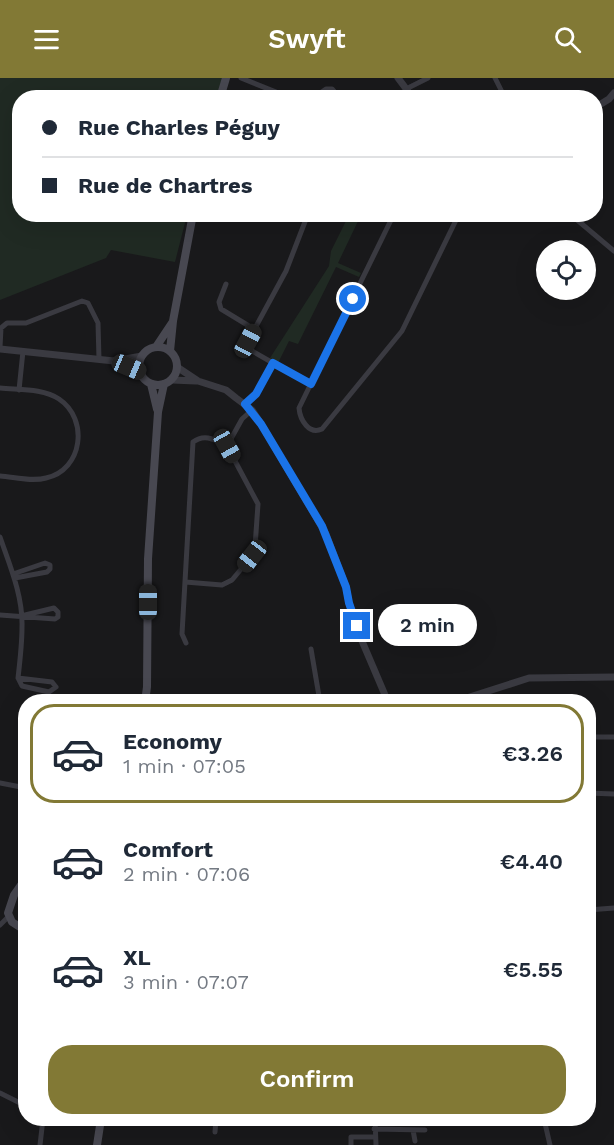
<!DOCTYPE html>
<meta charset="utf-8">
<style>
:root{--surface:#fff;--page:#f6f6f7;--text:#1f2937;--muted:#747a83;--line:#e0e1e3;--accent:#827935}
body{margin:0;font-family:"Work Sans",sans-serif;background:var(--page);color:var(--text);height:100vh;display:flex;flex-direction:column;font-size:22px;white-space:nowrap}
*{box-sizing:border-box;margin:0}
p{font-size:20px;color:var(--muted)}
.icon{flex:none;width:33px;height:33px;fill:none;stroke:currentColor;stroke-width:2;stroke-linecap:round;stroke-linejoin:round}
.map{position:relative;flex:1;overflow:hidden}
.sheet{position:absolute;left:18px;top:616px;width:578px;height:432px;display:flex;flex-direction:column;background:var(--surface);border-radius:24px;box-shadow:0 6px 24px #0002}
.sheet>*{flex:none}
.banner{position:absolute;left:12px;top:12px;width:591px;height:132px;border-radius:24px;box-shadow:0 6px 24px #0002;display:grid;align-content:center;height:132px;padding:0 30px;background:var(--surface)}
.controls{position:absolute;left:536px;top:162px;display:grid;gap:12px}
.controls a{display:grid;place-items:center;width:60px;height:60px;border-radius:50%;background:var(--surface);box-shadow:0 6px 24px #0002;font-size:30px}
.end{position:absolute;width:27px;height:27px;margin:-14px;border:8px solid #1a73e8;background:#fff;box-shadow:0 0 0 3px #fff}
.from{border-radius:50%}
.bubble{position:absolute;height:42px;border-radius:21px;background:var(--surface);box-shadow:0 6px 24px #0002;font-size:20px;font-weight:600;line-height:42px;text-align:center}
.car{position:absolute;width:18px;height:36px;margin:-18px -9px;border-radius:8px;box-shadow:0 0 4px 2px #0007;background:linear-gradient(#222 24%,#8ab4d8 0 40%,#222 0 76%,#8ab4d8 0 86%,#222 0)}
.banner b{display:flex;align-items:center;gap:21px;height:57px;font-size:22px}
.banner b+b{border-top:2px solid var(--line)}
.banner i{width:15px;height:15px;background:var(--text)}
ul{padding:10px 0 0;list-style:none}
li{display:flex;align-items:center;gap:18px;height:99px;margin:0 12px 9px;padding:0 18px;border:3px solid transparent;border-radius:24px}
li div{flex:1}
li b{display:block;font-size:22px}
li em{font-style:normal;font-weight:600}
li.active{border-color:var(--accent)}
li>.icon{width:54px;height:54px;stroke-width:1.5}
.primary-button{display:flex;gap:12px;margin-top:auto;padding:12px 30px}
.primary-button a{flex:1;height:69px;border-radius:24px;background:var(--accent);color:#fff;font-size:24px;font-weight:600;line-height:69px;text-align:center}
header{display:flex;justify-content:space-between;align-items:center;height:78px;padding:0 30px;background:var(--accent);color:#fff;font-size:27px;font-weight:600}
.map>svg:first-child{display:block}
.green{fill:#202a23}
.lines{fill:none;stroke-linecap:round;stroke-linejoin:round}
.minor{stroke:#3a3a41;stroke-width:5}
.tertiary{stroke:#3a3a41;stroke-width:7}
.secondary{stroke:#484851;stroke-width:8}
.route{stroke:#1a73e8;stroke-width:8}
</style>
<header><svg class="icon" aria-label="menu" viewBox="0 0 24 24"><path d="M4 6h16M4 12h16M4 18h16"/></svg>Swyft<svg class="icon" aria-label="search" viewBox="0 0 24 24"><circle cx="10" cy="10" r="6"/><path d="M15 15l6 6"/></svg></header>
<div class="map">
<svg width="614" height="1067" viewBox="0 0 614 1067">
<rect width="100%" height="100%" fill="#19191b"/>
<path class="green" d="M 0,0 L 223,0 L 218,19 L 20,20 L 20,136 L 187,137 L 175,184 L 111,172 L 106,180 L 0,222 Z
M 349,137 L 361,137 L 338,185 L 361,195 L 359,199 L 336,189 L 298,266 L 289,263 L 278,285 L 270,280 L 329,188 L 331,173 Z"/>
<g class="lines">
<path class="minor" d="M 241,0 L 291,20
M 495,0 L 505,20
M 406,11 L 428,0
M 313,20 L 326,11 L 332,11 L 340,20
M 394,136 L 299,330 C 300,342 309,357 322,351 L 402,253 L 459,136
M 570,136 L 614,173
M 226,206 L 219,224 L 221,231 L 254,251
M 0,269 L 1,250 L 7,245 L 26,245 L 82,223 L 88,225 L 98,245 L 99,281
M 273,285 L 247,270 L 248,263 L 286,193 L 308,136
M 0,310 C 18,312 43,310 59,321 C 89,341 83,392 46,400 C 32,404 14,399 0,398
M 19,312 L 23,273
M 245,326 L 256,316 L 273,285 L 311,306
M 0,459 C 10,488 23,518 22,549 C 22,566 20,583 18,600 L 22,608 L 49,614 L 56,609 L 52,604 L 18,600
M 13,496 L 45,485 L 50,487 L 50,491 L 47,494 L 15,500
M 185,504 L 222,507 L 232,502 L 252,478 L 255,469 L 258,426 L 227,368 L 242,341 L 252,332
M 0,537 L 55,541 L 58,539 L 58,534 L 54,530 L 21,538
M 186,565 L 182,556 L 193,364 C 205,355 215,362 227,368
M 311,571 L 320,624
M 588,659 L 614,659
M 0,705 L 26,710
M 588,715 L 614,716
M 588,832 L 614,830
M 0,847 L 9,838
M 24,910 L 26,910
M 0,1015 L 26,1028
M 375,1041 L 376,1067
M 544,1041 L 550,1067
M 374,1051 L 425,1052
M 413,1052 L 415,1063
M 215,1054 L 216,1041
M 40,1067 L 43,1041
M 351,1067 L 351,1059 L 374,1059"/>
<path class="tertiary" d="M 398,0 L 413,20
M 596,29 L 609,21 L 614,15
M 0,271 L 114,283 L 142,278
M 114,283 L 140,294
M 177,289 L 198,303 L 226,312 L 236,320 L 252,332 L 261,346 L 326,456 L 346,509 L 349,525 L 362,563 L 388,624
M 172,302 L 196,303
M 454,624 L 529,600 L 614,599"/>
<path class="secondary" d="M 220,20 L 226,0
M 156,269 L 172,245
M139 288a19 19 0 1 1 38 0a19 19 0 1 1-38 0Z
M 170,273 L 173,243 L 193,136
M 151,306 L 157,331
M 145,624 L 147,609 L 148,481 L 158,334 L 164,306
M 26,800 L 14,817 L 8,835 L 12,844 L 26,853
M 97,1067 L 101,1041"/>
</g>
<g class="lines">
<path class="route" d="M 353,221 L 311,306 L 273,285 L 256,316 L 245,326 L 261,346 L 322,448 L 346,509 L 349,525 L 357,548"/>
</g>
</svg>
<div class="controls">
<a><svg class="icon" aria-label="locate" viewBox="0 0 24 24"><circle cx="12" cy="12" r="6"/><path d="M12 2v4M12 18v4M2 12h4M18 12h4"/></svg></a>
</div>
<i class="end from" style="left:353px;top:221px"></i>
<i class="end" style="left:357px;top:548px"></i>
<div class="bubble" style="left:378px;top:526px;width:99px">2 min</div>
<i class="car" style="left:248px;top:263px;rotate:28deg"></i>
<i class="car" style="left:129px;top:289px;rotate:113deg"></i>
<i class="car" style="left:227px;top:368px;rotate:151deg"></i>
<i class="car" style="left:252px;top:478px;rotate:218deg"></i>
<i class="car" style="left:148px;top:524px;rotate:0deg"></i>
<div class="banner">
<b><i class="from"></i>Rue Charles Péguy</b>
<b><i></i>Rue de Chartres</b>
</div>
<section class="sheet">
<ul>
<li class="active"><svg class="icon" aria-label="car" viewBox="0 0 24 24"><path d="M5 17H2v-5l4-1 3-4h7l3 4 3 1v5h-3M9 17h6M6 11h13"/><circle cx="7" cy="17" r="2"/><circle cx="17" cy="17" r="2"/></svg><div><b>Economy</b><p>1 min · 07:05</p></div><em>€3.26</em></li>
<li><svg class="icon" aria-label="car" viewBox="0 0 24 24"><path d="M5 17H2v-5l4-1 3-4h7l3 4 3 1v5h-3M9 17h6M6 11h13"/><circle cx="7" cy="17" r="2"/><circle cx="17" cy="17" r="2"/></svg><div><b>Comfort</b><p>2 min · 07:06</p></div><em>€4.40</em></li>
<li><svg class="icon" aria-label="car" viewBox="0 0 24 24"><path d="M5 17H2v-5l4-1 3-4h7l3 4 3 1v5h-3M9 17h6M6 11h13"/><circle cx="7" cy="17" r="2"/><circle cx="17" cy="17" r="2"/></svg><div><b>XL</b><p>3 min · 07:07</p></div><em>€5.55</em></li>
</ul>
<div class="primary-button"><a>Confirm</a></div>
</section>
</div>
